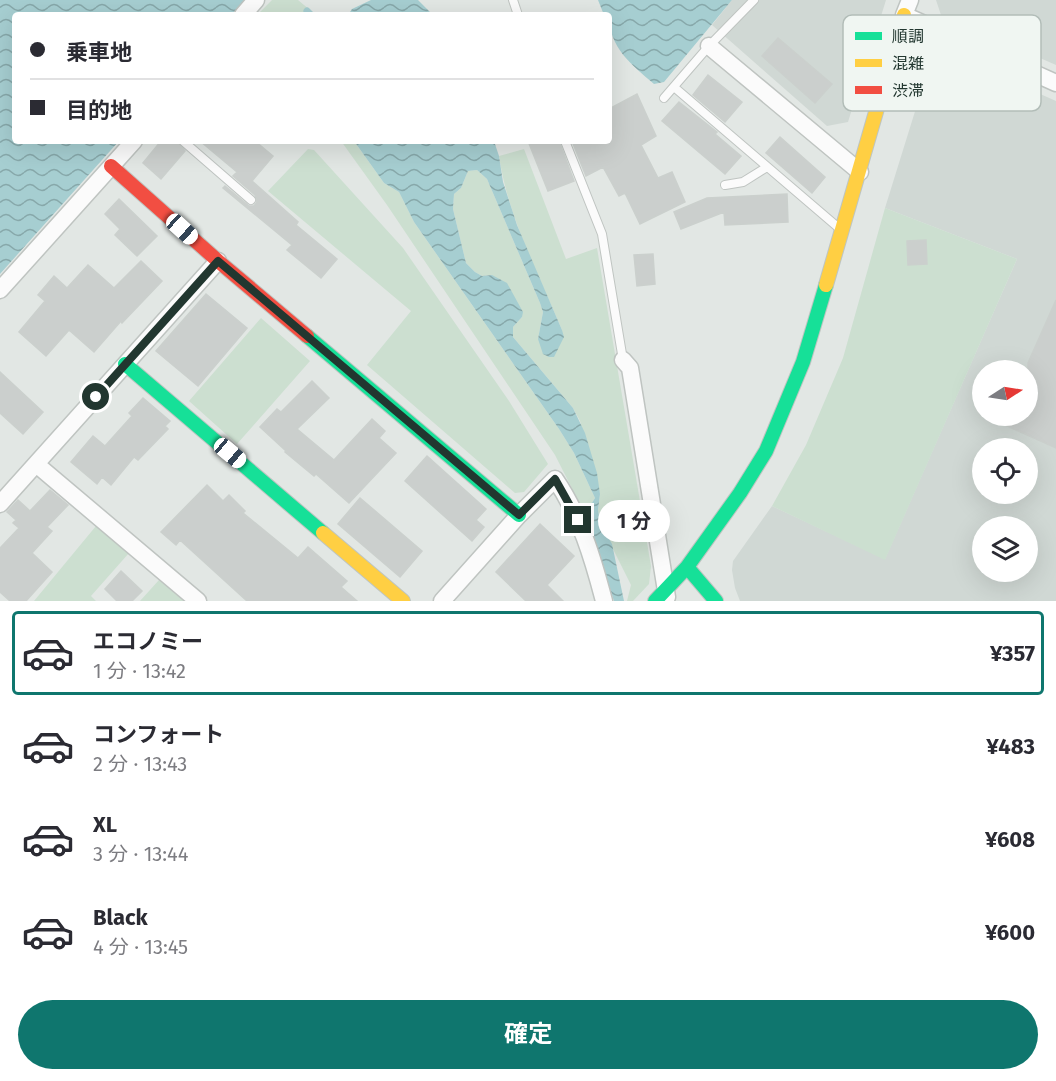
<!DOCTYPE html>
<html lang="ja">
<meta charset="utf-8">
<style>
:root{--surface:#fff;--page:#f7f7f7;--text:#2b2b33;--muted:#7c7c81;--line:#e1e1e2;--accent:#0f766e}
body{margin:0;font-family:"Fira Sans","Noto Sans JP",sans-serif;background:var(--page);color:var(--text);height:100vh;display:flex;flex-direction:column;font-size:22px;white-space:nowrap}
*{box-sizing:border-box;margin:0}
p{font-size:20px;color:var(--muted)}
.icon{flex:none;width:33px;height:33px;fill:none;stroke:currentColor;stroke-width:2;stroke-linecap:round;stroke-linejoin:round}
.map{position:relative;height:601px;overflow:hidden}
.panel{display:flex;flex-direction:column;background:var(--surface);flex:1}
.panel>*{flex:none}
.top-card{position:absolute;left:12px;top:12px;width:600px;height:132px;border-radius:6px;box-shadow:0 6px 24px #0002;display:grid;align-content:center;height:132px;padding:0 18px;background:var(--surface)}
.needle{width:39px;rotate:78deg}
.controls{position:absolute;left:972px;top:360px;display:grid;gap:12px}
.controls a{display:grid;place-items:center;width:66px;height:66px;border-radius:50%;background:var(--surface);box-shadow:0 6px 24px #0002;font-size:30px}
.end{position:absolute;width:27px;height:27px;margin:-14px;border:8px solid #223730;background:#fff;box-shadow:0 0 0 3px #fff}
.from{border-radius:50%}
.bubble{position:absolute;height:42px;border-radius:21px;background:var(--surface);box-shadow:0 6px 24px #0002;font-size:20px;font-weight:700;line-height:42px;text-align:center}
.car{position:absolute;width:18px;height:36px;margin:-18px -9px;border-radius:8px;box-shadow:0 0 4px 2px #0007;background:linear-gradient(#fff 24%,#345 0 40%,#fff 0 76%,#345 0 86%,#fff 0)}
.top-card b{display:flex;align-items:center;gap:21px;height:57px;font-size:22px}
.top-card b+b{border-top:2px solid var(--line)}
.top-card i{width:15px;height:15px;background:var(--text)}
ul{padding:10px 0 0;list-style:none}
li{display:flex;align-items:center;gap:18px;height:84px;margin:0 12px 9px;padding:0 6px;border:3px solid transparent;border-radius:6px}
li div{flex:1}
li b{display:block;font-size:22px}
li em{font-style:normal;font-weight:700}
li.on{border-color:var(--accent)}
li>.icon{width:54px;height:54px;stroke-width:1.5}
.primary-button{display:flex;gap:12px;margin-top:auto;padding:12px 18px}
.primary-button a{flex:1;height:69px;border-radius:36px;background:var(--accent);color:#fff;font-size:24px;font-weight:700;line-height:69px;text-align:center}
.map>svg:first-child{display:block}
.built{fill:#d0d8d4;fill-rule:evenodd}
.green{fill:#ccdfd0}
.water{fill:url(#water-waves)}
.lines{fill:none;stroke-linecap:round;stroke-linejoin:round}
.stream{stroke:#a6ced1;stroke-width:7}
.building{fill:#cbcfcd;stroke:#cbd0cd;stroke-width:1.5}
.lane-casing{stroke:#bfc4c1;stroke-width:10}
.street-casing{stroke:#bfc4c1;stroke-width:19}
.fast-casing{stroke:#bec5c1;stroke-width:16}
.slow-casing{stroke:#bec5c1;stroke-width:16}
.jam-casing{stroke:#bec5c1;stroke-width:16}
.lane{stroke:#fbfbfb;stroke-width:8}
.street{stroke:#fbfbfb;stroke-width:16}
.fast{stroke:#16e098;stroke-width:14}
.slow{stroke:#ffcf43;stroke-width:14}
.jam{stroke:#f24e42;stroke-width:14}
.route{stroke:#223730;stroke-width:8}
.key{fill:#f0f6f2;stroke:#b2bdb8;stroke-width:1.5}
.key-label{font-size:16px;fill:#223730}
</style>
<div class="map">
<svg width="1056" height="601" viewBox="0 0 1056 601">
<defs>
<pattern id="water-waves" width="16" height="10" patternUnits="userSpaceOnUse" patternTransform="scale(1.5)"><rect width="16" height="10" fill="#a6ced1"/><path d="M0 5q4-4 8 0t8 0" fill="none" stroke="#87a8aa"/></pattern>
</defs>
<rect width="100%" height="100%" fill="#e2e7e4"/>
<path class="built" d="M 732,0 L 886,0 L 848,122 L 827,126 L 712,25 Z
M 936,0 L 1056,0 L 1056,65 L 941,15 Z
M 935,47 L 1056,101 L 1056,601 L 740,601 L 735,588 L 732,570 L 733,561 L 772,506 L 885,559 L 1017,259 L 885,208 ZM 982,370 L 1028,370 L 1028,416 L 982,416 ZM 982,448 L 1028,448 L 1028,494 L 982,494 ZM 982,526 L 1028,526 L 1028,572 L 982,572 Z"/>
<path class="green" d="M 272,0 L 298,0 L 316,15 L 257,15 Z
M 341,141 L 354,141 L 384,183 L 399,192 L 414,222 L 559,429 L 574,453 L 595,498 L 585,514 L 555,455 L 387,205 Z
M 308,149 L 314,150 L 403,248 L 509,401 L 548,464 L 524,492 L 515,493 L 367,365 L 411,311 L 268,191 Z
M 524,149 L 566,259 L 597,248 L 651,566 L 649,584 L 633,601 L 627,601 L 631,585 L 600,523 L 598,510 L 600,494 L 580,421 L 573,408 L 513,337 L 513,327 L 522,317 L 492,275 L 482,276 L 475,272 L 466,263 L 453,209 L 454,194 L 461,188 L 468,171 L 477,170 L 487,179 L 540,303 L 543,312 L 538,339 L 562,330 C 538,273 508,217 499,156 Z
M 885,208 L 1017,259 L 885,560 L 772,506 L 806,445 L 843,358 Z
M 261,318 L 310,361 L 237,444 L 189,401 Z
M 96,526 L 129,553 L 91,596 L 96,601 L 34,601 Z
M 159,580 L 184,601 L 140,601 Z"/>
<path class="water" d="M 0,0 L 245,0 L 231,15 L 15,15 L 15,141 L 119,141 L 0,274 Z
M 371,0 L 418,0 L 433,15 L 348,15 L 352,9 Z
M 598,0 L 732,0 L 664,82 L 654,84 C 631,64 609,48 609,15 L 604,15 Z
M 354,141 L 494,141 L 499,156 L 503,182 L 517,225 L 562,330 L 564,337 L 554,357 L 549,357 L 543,354 L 538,339 L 543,312 L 540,303 L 487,179 L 477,170 L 468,171 L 461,188 L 454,194 L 453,209 L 466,263 L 475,272 L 482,276 L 492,275 L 507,283 L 523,312 L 522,317 L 513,327 L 513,337 L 573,408 L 585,433 L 597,473 L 600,494 L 598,510 L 600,523 L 612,544 L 624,601 L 614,601 L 585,514 L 595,498 L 574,453 L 559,429 L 414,222 L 399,192 L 384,183 Z"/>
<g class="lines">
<path class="stream" d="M 307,11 L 311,15"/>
</g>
<path class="building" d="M 778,38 L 832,84 L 815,103 L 762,56 Z
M 708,75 L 742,102 L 725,122 L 693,95 Z
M 637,94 L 656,136 L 641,145 L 658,178 L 672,172 L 685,202 L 640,224 L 625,193 L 619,196 L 603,167 L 586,176 L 572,141 L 609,141 L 609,109 Z
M 679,102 L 717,132 L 715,134 L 741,156 L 725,174 L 662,121 Z
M 780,137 L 825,177 L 812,193 L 766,153 Z
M 161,141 L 177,141 L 185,151 L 161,179 L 143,163 Z
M 200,141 L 255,141 L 273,156 L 252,181 L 298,222 L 296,225 L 337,259 L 321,278 L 287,250 L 292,245 L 223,188 L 225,186 L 249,206 L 254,206 L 257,202 L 255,195 L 233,176 L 237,172 Z
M 528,141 L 559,141 L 574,181 L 548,191 Z
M 787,194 L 788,222 L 725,225 L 724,212 L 681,229 L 674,212 L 707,198 Z
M 119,199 L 157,236 L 137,256 L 115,235 L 120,229 L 105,214 Z
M 926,240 L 927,264 L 908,265 L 907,241 Z
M 653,254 L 655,284 L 637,286 L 634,255 Z
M 141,261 L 162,281 L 122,323 L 121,321 L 94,352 L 69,330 L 46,356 L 19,332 L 45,301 L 38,295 L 54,276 L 67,288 L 88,265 L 114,288 Z
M 206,294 L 247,328 L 198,386 L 156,351 Z
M 1056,300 L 1056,448 L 985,416 L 1028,416 L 1028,363 Z
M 0,372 L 43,412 L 23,434 L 0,413 Z
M 312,381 L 329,398 L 297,429 L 334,460 L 372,419 L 385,431 L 379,438 L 396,453 L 349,503 L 316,474 L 314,476 L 285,452 L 286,451 L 260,427 L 277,409 L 281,412 Z
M 143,398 L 170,421 L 165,426 L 168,429 L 138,460 L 134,457 L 111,485 L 102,477 L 97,484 L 71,462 L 93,436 L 105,446 L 132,416 L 129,413 Z
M 427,456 L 486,509 L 476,520 L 484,527 L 472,541 L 405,481 Z
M 207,485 L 223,501 L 229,495 L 245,511 L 243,513 L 298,558 L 308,547 L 347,581 L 341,587 L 357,601 L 247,601 L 180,540 L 176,545 L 161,532 Z
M 50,490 L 68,505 L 47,527 L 52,531 L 32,553 L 52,572 L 26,601 L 10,601 L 0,592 L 0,548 L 19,528 L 13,523 L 16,520 L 7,512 L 18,500 L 30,511 Z
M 360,498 L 422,551 L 400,577 L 338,524 Z
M 540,524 L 574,556 L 547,585 L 563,601 L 526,601 L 496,572 Z
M 121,571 L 142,591 L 132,601 L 117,601 L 105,589 Z"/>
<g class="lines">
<defs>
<path id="lane" d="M 513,0 L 518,15
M 674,87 L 840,229
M 664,98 L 709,46 L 754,0
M 183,141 L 251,200
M 565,141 L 602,234 L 623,360
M 725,185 L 743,182 L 767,167"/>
<path id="street" d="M 910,0 L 904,15 L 1056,83
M 243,15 L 256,0
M 709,46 L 860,172
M 0,290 L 134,141
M 623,360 L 630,368 L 667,597
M 36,464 L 198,601
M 0,504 L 218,261
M 442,601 L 519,515 L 555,479 C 580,515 593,559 604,601"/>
<path id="fast" d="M 307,336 L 519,515
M 125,364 L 323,533
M 687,567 L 716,601
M 655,601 L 687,567 L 740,493 L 766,451 L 803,362 L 826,285"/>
<path id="slow" d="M 826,285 L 904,15
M 323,533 L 403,601"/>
<path id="jam" d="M 111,166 L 218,261 L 307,336"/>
</defs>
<use href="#lane" class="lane-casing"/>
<use href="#street" class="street-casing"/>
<use href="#fast" class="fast-casing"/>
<use href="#slow" class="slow-casing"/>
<use href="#jam" class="jam-casing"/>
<use href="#lane" class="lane"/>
<use href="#street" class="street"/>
<use href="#fast" class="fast"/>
<use href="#slow" class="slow"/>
<use href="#jam" class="jam"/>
</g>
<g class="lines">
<path class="route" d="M 96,397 L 218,261 L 519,515 L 555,479 L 578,520"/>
</g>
<rect x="843" y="15" width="198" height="96" rx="9" class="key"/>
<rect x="855" y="32" width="27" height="8" fill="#16e098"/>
<rect x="855" y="59" width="27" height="8" fill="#ffcf43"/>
<rect x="855" y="86" width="27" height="8" fill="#f24e42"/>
<g class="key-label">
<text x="892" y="42">順調</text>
<text x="892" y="69">混雑</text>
<text x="892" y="96">渋滞</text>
</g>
</svg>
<div class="controls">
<a><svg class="needle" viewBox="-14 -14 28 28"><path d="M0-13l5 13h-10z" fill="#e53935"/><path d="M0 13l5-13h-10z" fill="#7c7c81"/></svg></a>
<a><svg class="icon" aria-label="locate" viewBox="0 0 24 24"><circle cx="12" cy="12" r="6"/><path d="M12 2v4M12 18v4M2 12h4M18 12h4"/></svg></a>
<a><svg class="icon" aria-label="layers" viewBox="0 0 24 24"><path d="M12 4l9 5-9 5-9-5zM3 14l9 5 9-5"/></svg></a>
</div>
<i class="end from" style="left:96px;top:397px"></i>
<i class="end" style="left:578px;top:520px"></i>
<div class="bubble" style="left:598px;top:500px;width:72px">1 分</div>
<i class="car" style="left:182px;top:229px;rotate:132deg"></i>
<i class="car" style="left:230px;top:453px;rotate:130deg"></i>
<div class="top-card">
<b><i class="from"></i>乗車地</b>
<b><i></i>目的地</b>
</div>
</div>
<section class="panel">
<ul>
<li class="on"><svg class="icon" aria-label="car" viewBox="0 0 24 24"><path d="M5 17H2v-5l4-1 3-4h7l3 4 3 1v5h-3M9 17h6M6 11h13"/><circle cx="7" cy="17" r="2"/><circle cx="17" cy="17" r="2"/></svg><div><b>エコノミー</b><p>1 分 · 13:42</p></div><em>¥357</em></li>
<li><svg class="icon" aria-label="car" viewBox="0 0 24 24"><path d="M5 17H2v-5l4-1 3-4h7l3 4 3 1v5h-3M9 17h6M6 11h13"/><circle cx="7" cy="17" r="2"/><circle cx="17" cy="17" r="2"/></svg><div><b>コンフォート</b><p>2 分 · 13:43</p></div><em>¥483</em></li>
<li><svg class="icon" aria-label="car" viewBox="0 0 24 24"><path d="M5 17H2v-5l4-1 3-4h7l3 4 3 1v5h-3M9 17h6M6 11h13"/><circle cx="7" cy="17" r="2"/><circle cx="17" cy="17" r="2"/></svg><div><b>XL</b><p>3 分 · 13:44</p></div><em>¥608</em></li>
<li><svg class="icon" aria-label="car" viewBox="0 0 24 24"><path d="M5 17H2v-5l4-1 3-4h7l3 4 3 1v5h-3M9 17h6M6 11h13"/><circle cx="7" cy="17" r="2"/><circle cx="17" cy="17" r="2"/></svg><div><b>Black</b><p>4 分 · 13:45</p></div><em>¥600</em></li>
</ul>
<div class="primary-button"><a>確定</a></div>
</section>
